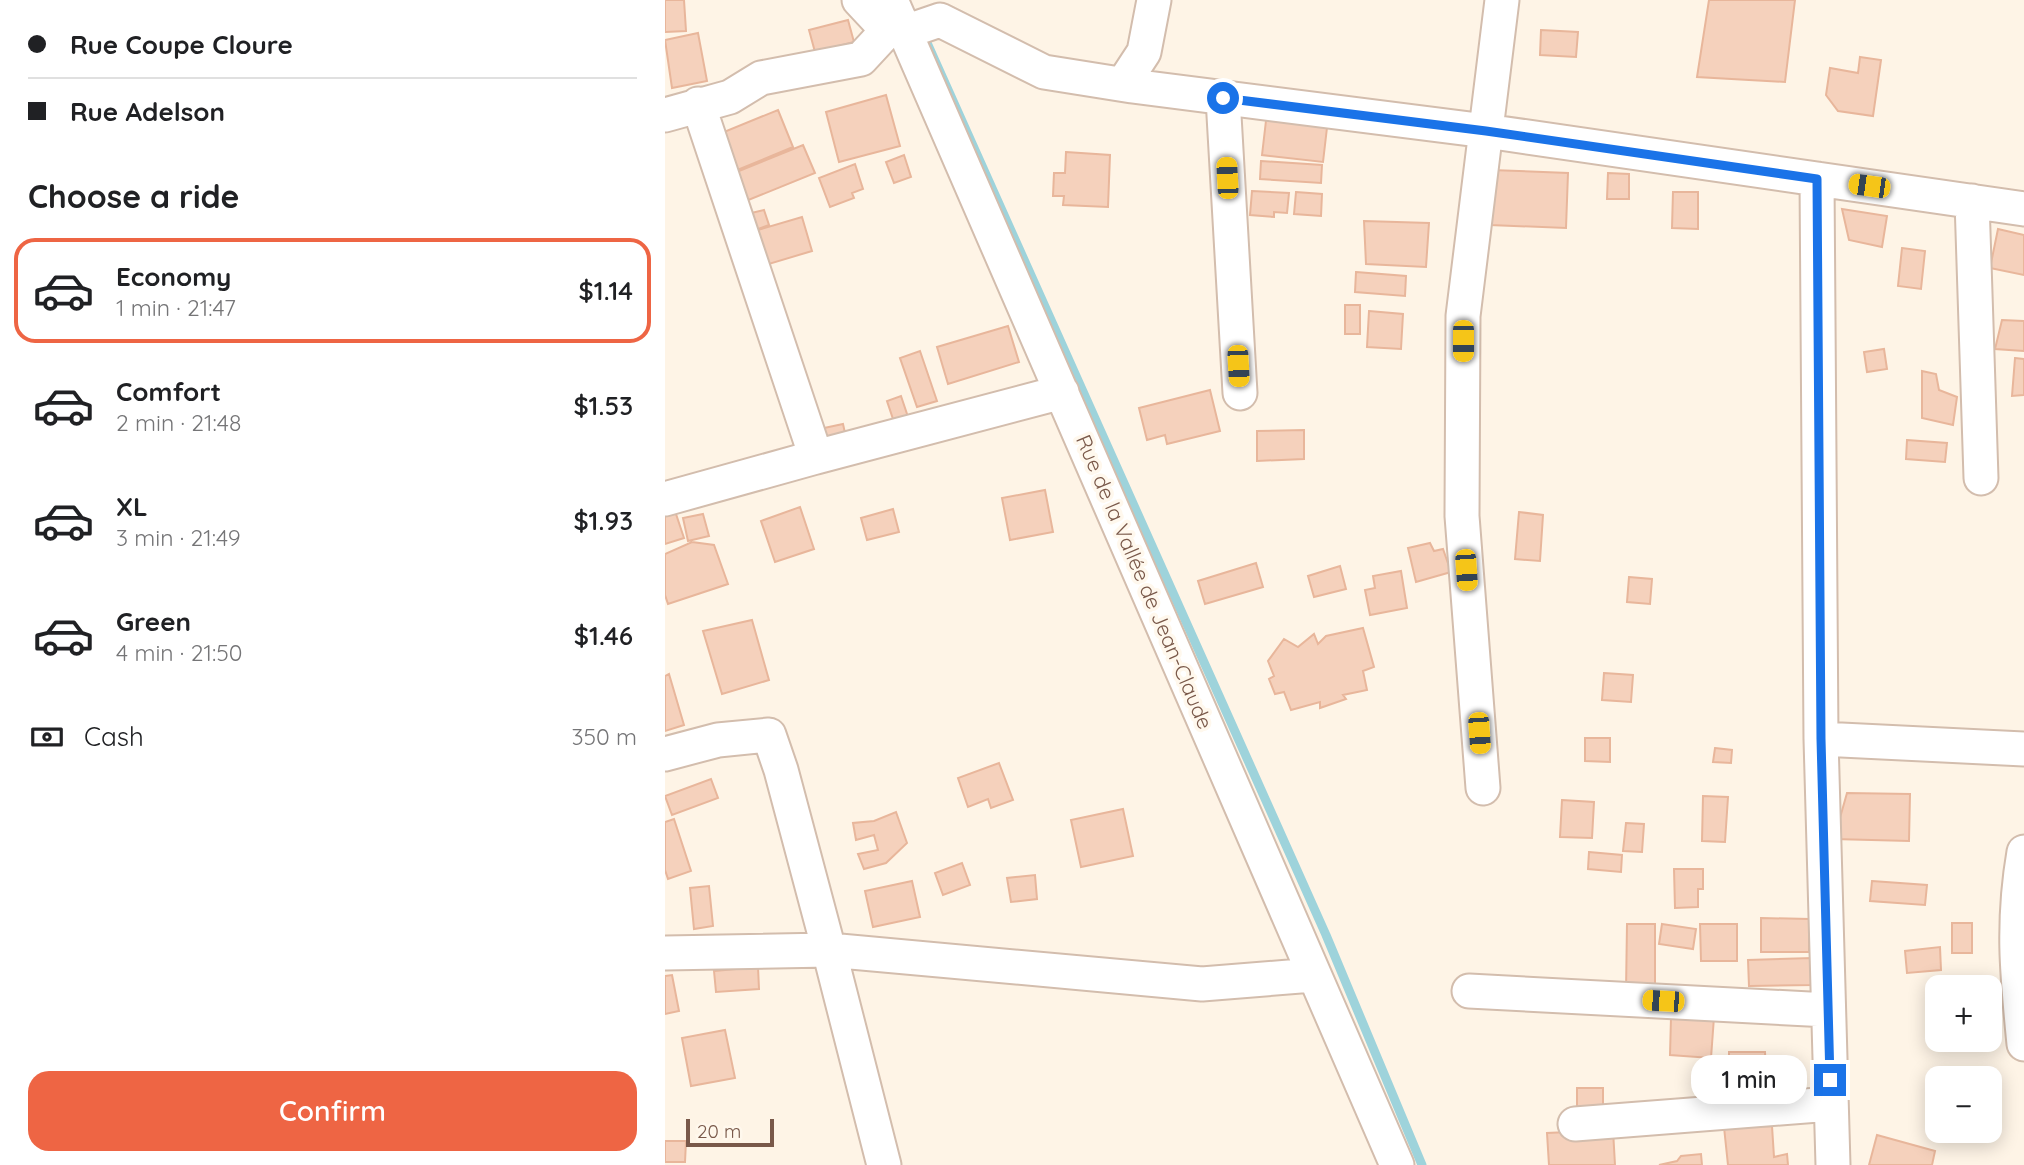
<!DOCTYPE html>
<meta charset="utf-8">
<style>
:root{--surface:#fff;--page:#f2f2f2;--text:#202124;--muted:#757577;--line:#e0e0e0;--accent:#ee6544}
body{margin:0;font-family:Quicksand,sans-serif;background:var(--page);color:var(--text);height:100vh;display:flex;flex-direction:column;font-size:26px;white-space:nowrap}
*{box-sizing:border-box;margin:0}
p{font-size:23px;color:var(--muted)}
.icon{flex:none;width:38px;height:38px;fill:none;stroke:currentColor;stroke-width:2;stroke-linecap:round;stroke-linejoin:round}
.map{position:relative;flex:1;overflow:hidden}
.details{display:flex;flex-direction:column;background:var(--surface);width:665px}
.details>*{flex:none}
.guide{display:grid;align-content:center;height:154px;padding:0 28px;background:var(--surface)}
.fabs{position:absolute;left:1260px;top:975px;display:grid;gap:14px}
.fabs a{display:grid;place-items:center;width:77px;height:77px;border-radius:14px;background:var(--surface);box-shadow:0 4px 18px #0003;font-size:35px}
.scale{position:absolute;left:21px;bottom:18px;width:88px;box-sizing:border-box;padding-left:7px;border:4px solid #795849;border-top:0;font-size:19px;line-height:24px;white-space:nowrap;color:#795849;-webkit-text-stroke:5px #fff8ed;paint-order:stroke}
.end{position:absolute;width:32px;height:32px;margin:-16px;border:9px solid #1a73e8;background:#fff;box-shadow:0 0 0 4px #fff}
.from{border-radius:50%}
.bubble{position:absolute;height:49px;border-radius:21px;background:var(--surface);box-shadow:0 4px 18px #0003;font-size:23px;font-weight:600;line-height:49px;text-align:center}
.car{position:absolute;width:21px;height:42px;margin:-21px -10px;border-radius:9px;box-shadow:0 0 5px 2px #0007;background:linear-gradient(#f5c518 24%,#345 0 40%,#f5c518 0 76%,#345 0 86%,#f5c518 0)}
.guide b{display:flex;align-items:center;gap:24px;height:66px;font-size:26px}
.guide b+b{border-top:2px solid var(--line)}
.guide i{width:18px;height:18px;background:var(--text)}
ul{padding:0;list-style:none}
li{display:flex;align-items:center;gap:21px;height:105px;margin:0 14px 10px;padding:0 14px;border:4px solid transparent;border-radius:21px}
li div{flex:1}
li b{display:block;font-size:26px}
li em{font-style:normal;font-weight:600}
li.current{border-color:var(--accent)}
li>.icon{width:63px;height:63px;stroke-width:1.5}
h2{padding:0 28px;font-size:32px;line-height:84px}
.pay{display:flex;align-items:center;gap:18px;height:77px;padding:0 28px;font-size:26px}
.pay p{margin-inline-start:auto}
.action{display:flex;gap:14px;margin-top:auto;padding:14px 28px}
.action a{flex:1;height:80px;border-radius:21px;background:var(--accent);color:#fff;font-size:28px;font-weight:600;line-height:80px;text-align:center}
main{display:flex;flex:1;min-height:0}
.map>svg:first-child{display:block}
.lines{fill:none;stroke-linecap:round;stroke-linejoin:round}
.stream{stroke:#9ed3db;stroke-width:9}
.building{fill:#f5d1bc;stroke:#e8b69b;stroke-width:2}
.minor-casing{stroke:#d3bdad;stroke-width:37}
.minor{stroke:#fff;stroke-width:33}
.route{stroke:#1a73e8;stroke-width:9}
.labels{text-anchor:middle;stroke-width:7;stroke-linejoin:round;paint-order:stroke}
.street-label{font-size:21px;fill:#795849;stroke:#fff8ed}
</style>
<main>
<section class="details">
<div class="guide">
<b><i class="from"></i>Rue Coupe Cloure</b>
<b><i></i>Rue Adelson</b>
</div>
<h2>Choose a ride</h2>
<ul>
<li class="current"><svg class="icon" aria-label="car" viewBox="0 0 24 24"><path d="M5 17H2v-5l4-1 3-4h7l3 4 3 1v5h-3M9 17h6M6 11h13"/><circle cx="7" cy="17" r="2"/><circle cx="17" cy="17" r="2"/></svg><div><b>Economy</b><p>1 min · 21:47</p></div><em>$1.14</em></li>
<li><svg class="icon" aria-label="car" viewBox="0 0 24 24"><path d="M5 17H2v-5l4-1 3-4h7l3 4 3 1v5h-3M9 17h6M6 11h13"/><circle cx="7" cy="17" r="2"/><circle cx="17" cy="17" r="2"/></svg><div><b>Comfort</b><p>2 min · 21:48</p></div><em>$1.53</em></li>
<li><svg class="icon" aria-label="car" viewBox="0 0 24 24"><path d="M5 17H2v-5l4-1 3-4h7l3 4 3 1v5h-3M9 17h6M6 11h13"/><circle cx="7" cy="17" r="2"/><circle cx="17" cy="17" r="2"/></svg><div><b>XL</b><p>3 min · 21:49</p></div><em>$1.93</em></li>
<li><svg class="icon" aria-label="car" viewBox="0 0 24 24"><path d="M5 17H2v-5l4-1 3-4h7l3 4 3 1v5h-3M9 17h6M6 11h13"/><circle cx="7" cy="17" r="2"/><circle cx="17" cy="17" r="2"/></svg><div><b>Green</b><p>4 min · 21:50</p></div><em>$1.46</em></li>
</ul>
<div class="pay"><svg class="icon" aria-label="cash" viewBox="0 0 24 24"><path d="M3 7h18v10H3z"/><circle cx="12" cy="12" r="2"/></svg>Cash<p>350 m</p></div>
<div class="action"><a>Confirm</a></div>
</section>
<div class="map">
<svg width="1359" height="1165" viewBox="0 0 1359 1165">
<rect width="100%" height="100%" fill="#fef4e6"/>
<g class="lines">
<path class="stream" d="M 259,36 L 661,935 L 757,1165"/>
</g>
<path class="building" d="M 0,0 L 19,0 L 21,31 L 0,32 Z
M 1044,0 L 1130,0 L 1120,82 L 1032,77 Z
M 183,20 L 189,42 L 150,52 L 144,30 Z
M 876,30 L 913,32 L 911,57 L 875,55 Z
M 33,33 L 42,81 L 7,88 L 0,40 Z
M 1195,57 L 1216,60 L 1208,116 L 1173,111 L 1161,95 L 1165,68 L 1193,73 Z
M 221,95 L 235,146 L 174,162 L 161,112 Z
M 113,110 L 128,147 L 70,171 L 54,134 Z
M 602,112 L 663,119 L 658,162 L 597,155 Z
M 138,145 L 150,173 L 81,201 L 69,173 Z
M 401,152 L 445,155 L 443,207 L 398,205 L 399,196 L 388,196 L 389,173 L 400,173 Z
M 239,155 L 246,177 L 229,183 L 221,162 Z
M 596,161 L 657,165 L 656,183 L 595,179 Z
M 190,164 L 198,189 L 187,193 L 189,198 L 165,207 L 154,178 Z
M 826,170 L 903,173 L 901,228 L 825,225 Z
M 943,173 L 964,174 L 964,199 L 942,199 Z
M 587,191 L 624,193 L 622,213 L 609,212 L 609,217 L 585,215 Z
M 631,192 L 657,194 L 656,216 L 629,214 Z
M 1008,192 L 1033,192 L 1033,229 L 1007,228 Z
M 1177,209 L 1222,216 L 1217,247 L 1184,240 Z
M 99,210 L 104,225 L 88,231 L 82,214 Z
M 137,217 L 147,251 L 97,266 L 86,232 Z
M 699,221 L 764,223 L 761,267 L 701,264 Z
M 1333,229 L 1359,235 L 1359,275 L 1325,268 Z
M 1237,248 L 1260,251 L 1256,289 L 1233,286 Z
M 691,272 L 741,276 L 740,296 L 690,292 Z
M 680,305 L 695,305 L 695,334 L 680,334 Z
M 704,311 L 738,314 L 736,349 L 702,347 Z
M 1337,320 L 1359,321 L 1359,351 L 1330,349 Z
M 343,326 L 354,362 L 283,384 L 272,347 Z
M 1219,349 L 1222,369 L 1202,372 L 1199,352 Z
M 255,351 L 272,401 L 252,407 L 235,358 Z
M 1350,358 L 1359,359 L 1359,395 L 1347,396 Z
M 1257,371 L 1271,374 L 1274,390 L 1292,397 L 1288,425 L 1257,418 Z
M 545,390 L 555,431 L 502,444 L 500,435 L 482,440 L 474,408 Z
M 236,396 L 243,417 L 229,422 L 222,401 Z
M 178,424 L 180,433 L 161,437 L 159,428 Z
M 639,430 L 639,459 L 592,461 L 592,431 Z
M 1242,440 L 1282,443 L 1280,462 L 1241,459 Z
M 380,490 L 388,532 L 345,540 L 337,498 Z
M 7,502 L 19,538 L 0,544 L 0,504 Z
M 135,507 L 149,549 L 110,562 L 96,521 Z
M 228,509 L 234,532 L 202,540 L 196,518 Z
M 854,512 L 878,515 L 875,561 L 850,559 Z
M 38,514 L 44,536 L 23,541 L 18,518 Z
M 27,542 L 49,545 L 63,584 L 3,604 L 0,595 L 0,554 Z
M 765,543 L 769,551 L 778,549 L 786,572 L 751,582 L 743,548 Z
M 591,563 L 598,587 L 540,604 L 533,581 Z
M 675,566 L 681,589 L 649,597 L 643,576 Z
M 736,571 L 742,608 L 705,615 L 700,590 L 710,588 L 708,576 Z
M 964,577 L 987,579 L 985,604 L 962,602 Z
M 87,620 L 104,680 L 57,694 L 38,631 Z
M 698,628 L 709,667 L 698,671 L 702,690 L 678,695 L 681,699 L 655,708 L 655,702 L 626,710 L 619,692 L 610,694 L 604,679 L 609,676 L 603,661 L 619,639 L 633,647 L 649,634 L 653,644 L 661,636 Z
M 939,673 L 968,675 L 966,702 L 937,700 Z
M 4,674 L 19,725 L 0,731 L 0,676 Z
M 920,738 L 945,738 L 945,762 L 920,761 Z
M 1050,748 L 1067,750 L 1066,763 L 1048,762 Z
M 334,763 L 348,800 L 326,808 L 323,799 L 303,807 L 293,778 Z
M 46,779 L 53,798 L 7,815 L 0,796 Z
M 1182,793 L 1245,794 L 1244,841 L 1169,839 Z
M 1038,796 L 1063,797 L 1060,842 L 1037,841 Z
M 897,800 L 929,802 L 927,838 L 895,837 Z
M 458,809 L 468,856 L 416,867 L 406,820 Z
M 231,812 L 242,843 L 221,863 L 199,869 L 193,854 L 213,850 L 209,835 L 191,840 L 188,823 L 209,821 Z
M 9,819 L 26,871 L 3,879 L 0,870 L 0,822 Z
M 961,823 L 979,824 L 977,852 L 958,851 Z
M 924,852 L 957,855 L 956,872 L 923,869 Z
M 297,863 L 305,885 L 278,895 L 270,873 Z
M 1009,869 L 1038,869 L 1038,889 L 1033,889 L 1033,907 L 1010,908 Z
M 370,875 L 372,899 L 346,902 L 342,878 Z
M 247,881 L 255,917 L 208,927 L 200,891 Z
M 1207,881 L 1262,885 L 1260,905 L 1205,901 Z
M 44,886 L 48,926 L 29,929 L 25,888 Z
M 1096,918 L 1144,919 L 1144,952 L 1096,952 Z
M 1287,923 L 1307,923 L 1307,953 L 1287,953 Z
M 962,924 L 990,924 L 990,991 L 961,991 Z
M 997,924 L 1031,929 L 1028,949 L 994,944 Z
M 1035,924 L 1072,924 L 1072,961 L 1036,961 Z
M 1275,947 L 1276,970 L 1242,973 L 1240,951 Z
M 1147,958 L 1148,985 L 1084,986 L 1083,960 Z
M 93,967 L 94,989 L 51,992 L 49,971 Z
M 7,975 L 14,1011 L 0,1014 L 0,976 Z
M 1049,1017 L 1046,1058 L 1005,1055 L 1006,1018 Z
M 60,1030 L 70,1078 L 26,1086 L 17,1038 Z
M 1064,1052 L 1100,1052 L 1101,1071 L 1091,1073 L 1091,1088 L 1104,1090 L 1070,1089 L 1071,1071 L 1064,1069 Z
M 912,1088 L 938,1088 L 938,1111 L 912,1110 Z
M 1107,1126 L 1109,1157 L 1122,1154 L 1123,1165 L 1063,1165 L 1059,1127 Z
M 948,1130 L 950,1165 L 884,1165 L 882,1133 Z
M 1212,1135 L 1270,1151 L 1267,1165 L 1204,1165 Z
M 0,1141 L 21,1141 L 20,1162 L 0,1162 Z
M 1036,1154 L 1037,1165 L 994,1165 L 1012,1161 L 1016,1156 Z"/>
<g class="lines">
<defs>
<path id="minor" d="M 194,0 L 222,30
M 226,0 L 732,1165
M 240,32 L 275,20 L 379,72 L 467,86 L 821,131 L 1359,209
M 458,84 L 479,52 L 489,0
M 558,98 L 575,393
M 33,104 L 151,457 L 397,392
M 0,115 L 65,97 L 96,78 L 196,59 L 234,18
M 1152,179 L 1156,739 L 1168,1165
M 1307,201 L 1316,478
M 0,499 L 151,457
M 1156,739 L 1359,749
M 0,754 L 53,740 L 104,735 L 116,770 L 164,950 L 0,953
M 818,788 L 797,516 L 798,316 L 837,0
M 1359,852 C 1347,922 1352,974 1359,1044
M 804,991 L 1163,1010
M 910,1124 L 1166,1104
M 219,1165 L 164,950 L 537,984 L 648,975"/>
</defs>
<use href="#minor" class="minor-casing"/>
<use href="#minor" class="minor"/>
</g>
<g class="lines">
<path class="route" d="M 558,98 L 821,131 L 1152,179 L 1156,739 L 1165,1080"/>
</g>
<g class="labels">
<g class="street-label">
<text transform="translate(479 582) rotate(67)" y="7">Rue de la Vallée de Jean-Claude</text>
</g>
</g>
</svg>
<div class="fabs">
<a>+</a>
<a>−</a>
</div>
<div class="scale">20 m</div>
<i class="end from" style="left:558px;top:98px"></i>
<i class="end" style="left:1165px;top:1080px"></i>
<div class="bubble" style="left:1026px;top:1055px;width:116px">1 min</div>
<i class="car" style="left:562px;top:178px;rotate:357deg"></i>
<i class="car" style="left:1204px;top:186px;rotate:278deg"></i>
<i class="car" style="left:798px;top:341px;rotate:180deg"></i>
<i class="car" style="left:573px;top:366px;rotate:177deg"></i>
<i class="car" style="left:801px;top:570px;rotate:176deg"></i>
<i class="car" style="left:814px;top:733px;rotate:176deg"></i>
<i class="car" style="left:998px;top:1001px;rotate:273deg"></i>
</div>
</main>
